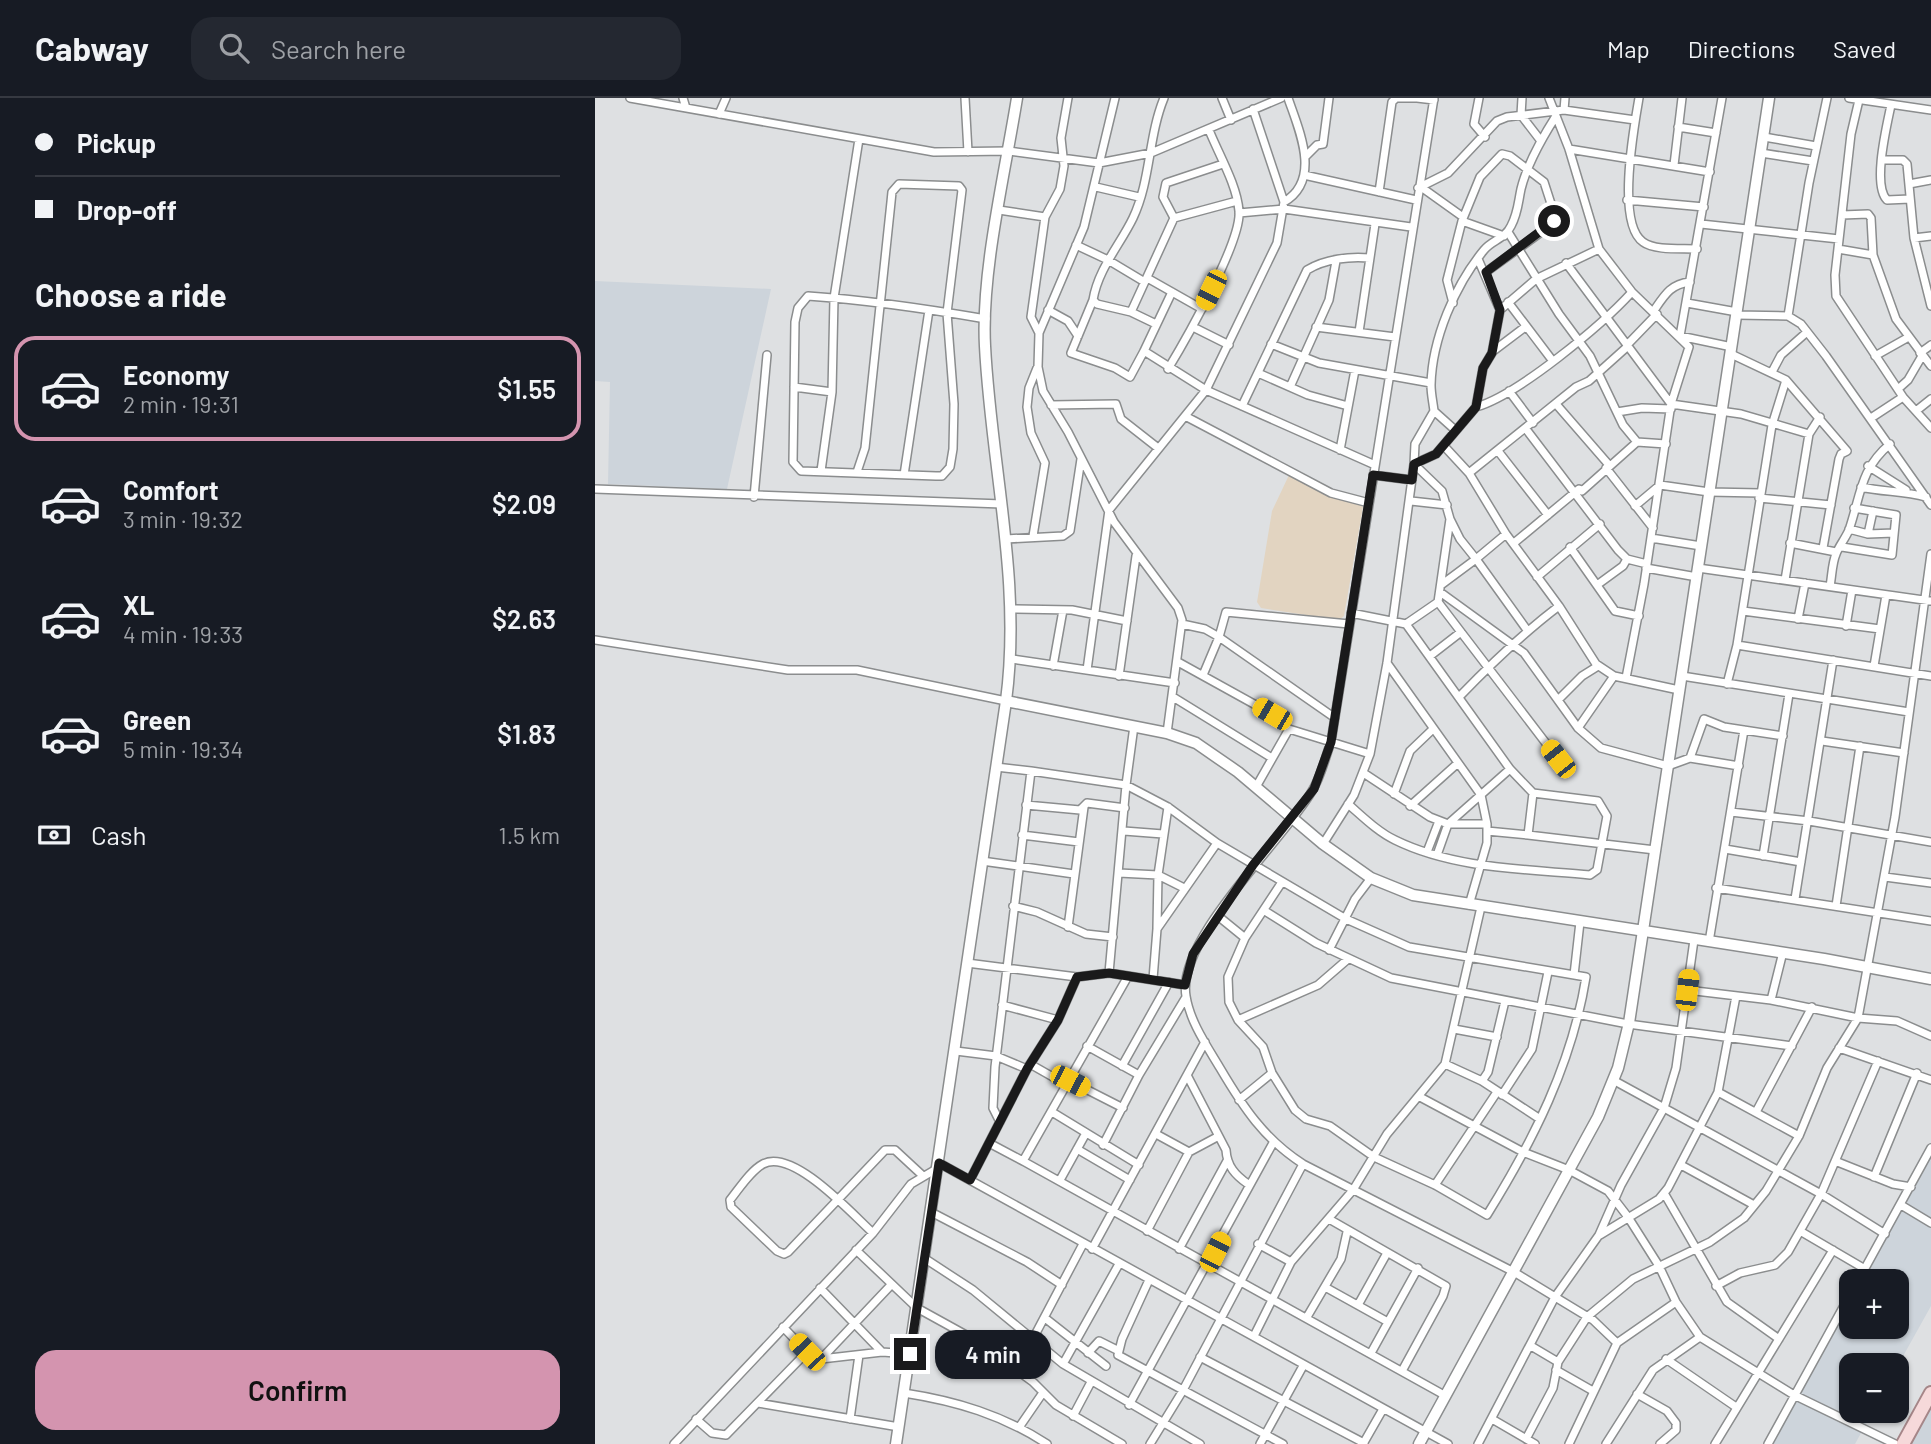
<!DOCTYPE html>
<meta charset="utf-8">
<style>
:root{--surface:#171b24;--page:#242831;--text:#f1f3f6;--muted:#9ea1a6;--line:#363941;--accent:#d494af}
body{margin:0;font-family:Barlow,sans-serif;background:var(--page);color:var(--text);height:100vh;display:flex;flex-direction:column;font-size:26px;white-space:nowrap}
*{box-sizing:border-box;margin:0}
p{font-size:23px;color:var(--muted)}
.icon{flex:none;width:38px;height:38px;fill:none;stroke:currentColor;stroke-width:2;stroke-linecap:round;stroke-linejoin:round}
.map{position:relative;flex:1;overflow:hidden}
.details{display:flex;flex-direction:column;background:var(--surface);width:595px}
.details>*{flex:none}
.banner{display:grid;align-content:center;height:154px;padding:0 35px;background:var(--surface)}
.buttons{position:absolute;left:1244px;top:1171px;display:grid;gap:14px}
.buttons a{display:grid;place-items:center;width:70px;height:70px;border-radius:14px;background:var(--surface);box-shadow:0 2px 5px #0004;font-size:35px}
.end{position:absolute;width:32px;height:32px;margin:-16px;border:9px solid #1a1a1b;background:#fff;box-shadow:0 0 0 4px #fff}
.from{border-radius:50%}
.bubble{position:absolute;height:49px;border-radius:21px;background:var(--surface);box-shadow:0 2px 5px #0004;font-size:23px;font-weight:600;line-height:49px;text-align:center}
.car{position:absolute;width:21px;height:42px;margin:-21px -10px;border-radius:9px;box-shadow:0 0 5px 2px #0007;background:linear-gradient(#f5c518 24%,#345 0 40%,#f5c518 0 76%,#345 0 86%,#f5c518 0)}
.banner b{display:flex;align-items:center;gap:24px;height:66px;font-size:26px}
.banner b+b{border-top:2px solid var(--line)}
.banner i{width:18px;height:18px;background:var(--text)}
ul{padding:0;list-style:none}
li{display:flex;align-items:center;gap:21px;height:105px;margin:0 14px 10px;padding:0 21px;border:4px solid transparent;border-radius:21px}
li div{flex:1}
li b{display:block;font-size:26px}
li em{font-style:normal;font-weight:600}
li.current{border-color:var(--accent)}
li>.icon{width:63px;height:63px;stroke-width:1.5}
h2{padding:0 35px;font-size:32px;line-height:84px}
.pay{display:flex;align-items:center;gap:18px;height:77px;padding:0 35px;font-size:26px}
.pay p{margin-inline-start:auto}
.primary-button{display:flex;gap:14px;margin-top:auto;padding:14px 35px}
.primary-button a{flex:1;height:80px;border-radius:21px;background:var(--accent);color:#111;font-size:28px;font-weight:600;line-height:80px;text-align:center}
header{display:flex;align-items:center;gap:42px;box-sizing:border-box;height:98px;padding:0 35px;background:var(--surface);border-bottom:2px solid var(--line)}
header strong{font-size:33px}
nav{display:flex;gap:38px;margin-inline-start:auto;font-size:24px}
.search{width:490px;height:63px;background:var(--page);display:flex;align-items:center;gap:18px;box-sizing:border-box;padding:0 24px;border-radius:21px;color:var(--muted);font-size:26px}
main{display:flex;flex:1;min-height:0}
.map>svg:first-child{display:block}
.built{fill:#cdd4db}
.education{fill:#e2d4c1}
.lines{fill:none;stroke-linecap:round;stroke-linejoin:round}
.minor-casing{stroke:#8b8d8e;stroke-width:10}
.tertiary-casing{stroke:#8b8d8e;stroke-width:13}
.primary-casing{stroke:#a58688;stroke-width:16}
.minor{stroke:#fff;stroke-width:7}
.tertiary{stroke:#fff;stroke-width:10}
.primary{stroke:#f6d9da;stroke-width:12}
.route{stroke:#1a1a1b;stroke-width:9}
</style>
<header>
<strong>Cabway</strong>
<div class="search"><svg class="icon" aria-label="search" viewBox="0 0 24 24"><circle cx="10" cy="10" r="6"/><path d="M15 15l6 6"/></svg>Search here</div>
<nav><a>Map</a><a>Directions</a><a>Saved</a></nav>
</header>
<main>
<section class="details">
<div class="banner">
<b><i class="from"></i>Pickup</b>
<b><i></i>Drop-off</b>
</div>
<h2>Choose a ride</h2>
<ul>
<li class="current"><svg class="icon" aria-label="car" viewBox="0 0 24 24"><path d="M5 17H2v-5l4-1 3-4h7l3 4 3 1v5h-3M9 17h6M6 11h13"/><circle cx="7" cy="17" r="2"/><circle cx="17" cy="17" r="2"/></svg><div><b>Economy</b><p>2 min · 19:31</p></div><em>$1.55</em></li>
<li><svg class="icon" aria-label="car" viewBox="0 0 24 24"><path d="M5 17H2v-5l4-1 3-4h7l3 4 3 1v5h-3M9 17h6M6 11h13"/><circle cx="7" cy="17" r="2"/><circle cx="17" cy="17" r="2"/></svg><div><b>Comfort</b><p>3 min · 19:32</p></div><em>$2.09</em></li>
<li><svg class="icon" aria-label="car" viewBox="0 0 24 24"><path d="M5 17H2v-5l4-1 3-4h7l3 4 3 1v5h-3M9 17h6M6 11h13"/><circle cx="7" cy="17" r="2"/><circle cx="17" cy="17" r="2"/></svg><div><b>XL</b><p>4 min · 19:33</p></div><em>$2.63</em></li>
<li><svg class="icon" aria-label="car" viewBox="0 0 24 24"><path d="M5 17H2v-5l4-1 3-4h7l3 4 3 1v5h-3M9 17h6M6 11h13"/><circle cx="7" cy="17" r="2"/><circle cx="17" cy="17" r="2"/></svg><div><b>Green</b><p>5 min · 19:34</p></div><em>$1.83</em></li>
</ul>
<div class="pay"><svg class="icon" aria-label="cash" viewBox="0 0 24 24"><path d="M3 7h18v10H3z"/><circle cx="12" cy="12" r="2"/></svg>Cash<p>1.5 km</p></div>
<div class="primary-button"><a>Confirm</a></div>
</section>
<div class="map">
<svg width="1336" height="1346" viewBox="0 0 1336 1346">
<rect width="100%" height="100%" fill="#dee0e2"/>
<path class="built" d="M 0,183 L 176,191 L 132,391 L 13,386 L 15,284 L 0,283 Z
M 1336,1059 L 1336,1122 L 1310,1107 Z
M 1308,1110 L 1336,1127 L 1336,1208 L 1302,1269 L 1256,1267 L 1256,1312 L 1278,1313 L 1260,1346 L 1178,1346 L 1256,1204 L 1256,1228 L 1302,1228 L 1302,1183 L 1268,1183 Z
M 1336,1308 L 1336,1346 L 1315,1346 Z"/>
<path class="education" d="M 694,377 L 762,403 L 768,409 L 749,518 L 744,522 L 666,510 L 662,504 L 677,413 Z"/>
<g class="lines">
<defs>
<path id="minor" d="M 35,0 L 339,54 L 414,53 L 504,65 L 556,55 L 686,0
M 88,0 L 91,10
M 370,0 L 373,54
M 520,0 L 489,129 L 444,235 L 443,269 L 448,293 L 473,334 L 519,424 L 583,510 L 587,522 L 572,635
M 627,0 L 636,22
M 804,0 L 820,0
M 822,0 L 839,2
M 839,0 L 736,644 C 730,660 726,679 717,693 C 688,743 581,841 591,898 C 595,924 612,948 625,970 C 648,1009 669,1041 708,1066 L 919,1174 L 998,1222 L 1022,1245
M 884,0 L 879,26 L 890,39
M 927,0 L 926,17 L 946,43
M 954,0 L 974,51 L 1004,151 L 1037,194 L 1094,249 L 1076,306 L 1146,316 L 1214,336
M 1044,0 C 1039,29 1021,125 1048,144 C 1060,153 1088,150 1102,151
M 1127,0 L 1085,238 L 1137,249
M 1232,0 L 1214,85 L 1193,218 L 1206,226 L 1231,258 L 1336,407
M 1254,0 L 1336,12
M 1264,2 L 1256,36 L 1240,177 L 1241,198 L 1308,299 L 1336,330
M 1296,7 C 1292,27 1277,87 1292,102 L 1315,101
M 969,12 L 970,0
M 124,16 L 131,0
M 1083,29 L 1121,35
M 1169,39 L 1221,48
M 974,51 L 1115,74
M 1166,55 L 1218,63
M 711,58 L 722,47 L 728,46 L 734,0
M 1287,62 L 1308,62 L 1312,66 L 1319,140 L 1336,208
M 1079,67 L 1087,0
M 709,77 L 821,102
M 1314,86 L 1336,82
M 501,89 L 544,99
M 826,89 L 868,119
M 823,90 L 853,75 L 902,23 L 912,19 L 969,12 L 1040,22
M 784,94 L 797,4 L 801,0
M 1032,102 L 1109,109
M 689,104 C 727,82 704,32 693,0
M 404,112 L 450,119
M 644,115 L 689,111 L 816,129
M 1247,117 L 1273,116 L 1276,120 L 1278,157
M 579,120 L 568,99 L 571,85 L 628,66
M 867,123 L 909,138
M 1106,126 L 1244,141
M 913,134 L 964,216 L 995,258 L 1028,327 L 1042,344 L 1071,346
M 1319,140 L 1336,138
M 481,147 L 513,162 L 548,183 L 554,181 L 607,211
M 1243,151 L 1278,157 L 1301,221 L 1336,268
M 971,165 L 1076,306 L 1049,486 L 1031,580
M 577,194 L 549,253 L 611,292 L 780,367
M 498,202 L 476,255 L 520,270 L 535,279 L 549,253
M 913,204 L 957,262
M 858,205 L 852,182 L 867,123 L 885,79 L 907,56 L 915,58 L 949,84 L 960,118 L 956,127 L 891,174
M 1092,205 L 1142,214
M 453,212 L 473,223 L 483,238
M 905,212 L 941,181 L 1004,151
M 536,214 L 579,120 L 642,103
M 1058,214 C 1069,198 1075,186 1095,184
M 1141,217 L 1193,218
M 561,226 L 536,214 L 502,206 L 498,202 C 503,171 525,147 538,120 C 556,82 553,39 569,0
M 598,229 L 634,247
M 721,229 L 800,239
M 764,234 L 780,126
M 444,235 L 436,219 L 450,119 L 465,91 L 469,68 L 466,40 L 473,0
M 676,246 L 724,265 L 836,285
M 1032,247 L 1062,216
M 897,254 L 930,229
M 1325,255 L 1336,247
M 1136,256 L 1191,282 L 1252,353 L 1246,356 L 1244,361 L 1228,450
M 1280,258 L 1312,240
M 573,271 C 590,243 647,143 644,113 C 642,87 624,57 614,32
M 1177,274 L 1186,257 L 1212,234
M 663,275 L 713,297 L 753,308
M 199,289 L 237,294
M 695,289 L 734,202 L 741,163
M 1303,291 L 1313,282 L 1327,258
M 914,293 L 938,325
M 961,306 L 1014,367
M 456,307 L 521,306 L 526,321 L 563,350
M 647,308 L 712,172 C 730,161 755,158 775,160
M 881,309 C 923,297 1007,227 1037,194
M 839,313 L 820,346 L 819,366 L 847,393 L 855,421
M 1321,313 L 1336,301
M 1022,314 L 1047,310 L 1076,311
M 590,318 L 736,395 L 774,405
M 1276,320 L 1308,299
M 859,331 L 839,313 C 838,304 836,296 836,287 C 837,241 860,187 889,152 C 897,142 910,141 916,128 C 923,115 923,105 926,91 C 932,66 947,40 961,18
M 931,331 L 1023,452 L 1032,461 L 1052,466
M 849,348 L 874,375 L 911,436 L 964,508 L 1001,566 L 1019,578 L 1084,592
M 745,352 L 760,272
M 903,353 L 953,417
M 1273,368 L 1311,392
M 1011,370 L 1058,430
M 226,373 L 237,294 L 239,200 L 264,41
M 262,374 L 270,350 L 296,104 L 297,94 L 304,86 L 364,88 L 367,92 L 352,215 L 359,306 L 358,351 L 355,369 L 347,378 L 341,378 L 206,373 L 198,364 L 200,224 L 203,210 L 213,198 C 272,202 333,211 391,221
M 874,375 L 981,289 L 994,283 L 1033,248
M 309,377 L 334,212
M 778,377 L 817,382
M 1266,389 C 1289,394 1308,393 1331,399
M 0,391 L 407,406
M 159,399 L 172,257
M 1164,400 L 1236,407
M 816,403 L 852,407
M 1040,408 L 1065,387 L 1114,394 L 1165,395
M 1254,431 L 1273,436 L 1299,435
M 911,436 L 881,461 L 932,532
M 1273,436 L 1278,413
M 438,438 L 450,365 L 436,335 L 432,309 L 434,290 L 442,270
M 1056,440 L 1106,448
M 411,441 L 468,438 L 475,433 L 486,361
M 919,445 L 984,391 L 987,393 L 1042,344
M 1195,445 L 1241,454
M 975,449 L 1020,513 L 1044,518
M 1247,449 L 1297,457 L 1301,417 L 1259,410
M 1051,470 L 1102,479
M 1103,470 L 1336,503
M 942,479 L 1005,426
M 1190,482 L 1214,336 L 1225,319
M 1002,487 L 1028,468 L 1032,461
M 1235,488 C 1237,478 1237,465 1241,456 C 1244,448 1250,441 1254,432 C 1266,397 1265,371 1295,346
M 845,494 L 929,555 L 983,630 L 1006,650 L 1073,668 L 1095,660 L 1109,621 L 1129,629 L 1188,638
M 843,504 L 963,661
M 417,511 L 477,512 L 532,523
M 1148,513 L 1285,531
M 1203,521 L 1210,485
M 587,526 L 610,531 L 624,539 L 740,620
M 811,526 L 843,504 L 855,421 L 865,441 L 881,461 L 846,487
M 1251,528 L 1257,492
M 0,542 L 193,572 L 262,572 L 411,603
M 1142,547 L 1336,578
M 835,558 L 866,534
M 417,561 L 580,585
M 583,564 L 677,616 L 694,631 L 775,656
M 792,565 L 886,697 L 892,726 L 892,745 L 874,807
M 458,568 L 468,512
M 1279,568 L 1291,497
M 492,572 L 514,412 L 611,292 L 682,145 L 689,104 L 658,11
M 608,577 L 624,539 L 631,514 L 754,526
M 524,578 L 541,458
M 1087,578 L 1314,614
M 1132,586 L 1142,547 L 1177,327 L 1191,282
M 865,598 C 897,565 927,536 964,508
M 578,599 L 677,660
M 963,602 L 987,578 L 1003,568
M 983,630 L 1019,578
M 1227,643 L 1309,655
M 1095,660 L 1144,668
M 401,669 L 436,673
M 770,676 L 835,719 L 853,726 L 892,726
M 661,689 L 694,631
M 938,695 L 933,737 L 1060,752
M 799,696 L 815,653 L 838,631
M 753,706 C 768,719 783,734 800,742 C 859,771 931,771 995,777 L 1002,772 L 1012,718 L 1003,703 L 938,695 L 915,671 L 811,526 L 756,515
M 431,707 L 485,712 L 492,705 L 530,710
M 815,708 L 863,665
M 1136,714 L 1214,723 L 1336,744
M 529,733 L 568,736
M 892,733 L 933,737
M 427,737 L 484,744
M 728,746 L 759,697 L 775,656 L 792,565 L 819,366 L 841,356 L 881,309 L 888,270 L 897,255 L 905,212 L 883,161
M 1130,751 L 1206,764
M 832,754 L 844,723
M 842,757 L 853,726 L 915,671
M 1168,758 L 1194,596
M 387,763 L 479,776
M 524,775 L 563,777 L 589,790
M 1290,779 L 1336,785
M 1121,790 L 1336,823
M 1200,801 L 1238,562
M 418,808 L 442,814 L 491,836 L 518,839
M 1241,808 L 1265,648
M 670,813 L 721,845 L 796,880 L 1033,926 L 1197,948
M 623,818 L 650,840
M 473,829 L 489,709
M 562,830 L 563,777 L 573,709
M 1114,844 L 1149,632
M 734,852 L 760,801 L 776,780
M 372,865 L 482,879 L 514,875 L 590,887
M 514,875 L 531,687 L 539,628
M 979,877 L 985,824
M 532,880 L 428,1063 L 851,1298
M 558,881 L 562,831 L 622,745
M 1092,892 L 1176,902 L 1263,920 L 1302,923 L 1336,938
M 1176,902 L 1188,854
M 407,907 L 463,922
M 643,922 L 723,887 L 753,861
M 859,931 L 902,939
M 492,948 L 544,977
M 1244,950 L 1336,982
M 361,953 L 401,958 L 432,971
M 435,966 L 472,987
M 850,966 L 887,983 L 945,1021
M 527,968 L 574,884
M 592,977 L 631,1052 C 632,1068 640,1077 653,1086
M 1018,982 L 1226,1096 L 1290,1136
M 475,983 L 528,1010
M 887,983 L 893,974 L 910,903
M 1123,994 L 1204,1038
M 907,997 L 937,951 L 953,874
M 825,999 L 928,1054 L 974,1072 L 1013,1093 L 1033,1119 L 1064,1168 L 1081,1204 L 1105,1239 L 1199,1297 L 1300,1346
M 644,1002 L 677,975
M 457,1014 L 544,1067
M 1161,1014 L 1217,909
M 405,1024 L 398,1010 L 400,969 L 436,673 L 531,687 L 573,709 L 622,745 L 751,821 L 814,849 L 991,879 C 977,966 938,1043 892,1117 L 840,1087 L 779,1059 L 735,1028 L 711,1021 L 700,1012 L 677,975 L 668,949 L 643,922 L 634,904 L 633,879 L 650,840 L 687,784
M 561,1036 L 594,1054
M 394,1045 L 428,1063
M 508,1047 L 544,977 L 591,899
M 482,1051 L 535,1082
M 1240,1063 L 1298,1086 L 1316,1089
M 344,1065 L 853,1346
M 1086,1067 L 1159,1107
M 1279,1079 L 1322,975
M 375,1082 L 432,971 L 463,922 L 482,879
M 465,1082 L 491,1035
M 840,1087 L 902,994
M 1069,1095 L 1132,1204 L 1184,1241
M 1306,1107 L 1336,1125
M 336,1114 L 432,1164 L 467,1187
M 734,1121 L 851,1188 L 848,1198 L 807,1273
M 552,1133 L 594,1054 L 622,1039
M 1205,1133 L 1270,1171
M 278,1135 C 257,1116 198,1050 168,1066 C 155,1073 144,1091 135,1102 L 136,1109 L 182,1153 L 189,1156 L 193,1154 L 290,1052 L 300,1052 L 327,1077
M 1005,1137 L 1064,1101 L 1073,1090 L 1123,994 L 1141,898
M 663,1146 L 696,1164
M 497,1151 L 610,944
M 584,1151 L 632,1063
M 261,1152 L 322,1210 L 380,1242 L 438,1284 L 461,1307 L 527,1346
M 329,1160 L 378,1192 L 468,1266 L 605,1346
M 554,1182 L 527,1241 L 523,1257 L 688,1346
M 1263,1183 L 1336,1050
M 1121,1188 L 1145,1175 L 1180,1167 L 1193,1154 L 1226,1096 L 1283,963
M 730,1189 L 793,1224
M 225,1190 L 287,1254
M 763,1207 L 792,1155
M 712,1219 L 746,1161 L 752,1134
M 450,1220 L 511,1268
M 188,1229 L 212,1254 L 226,1261 L 287,1254 L 315,1256
M 660,1236 L 696,1164 L 758,1092 L 792,1036 L 850,966 L 886,809
M 936,1248 L 963,1264
M 493,1255 L 504,1243 L 522,1252
M 776,1255 L 823,1170
M 605,1259 L 769,1345
M 226,1261 L 296,1187
M 1071,1261 L 1141,1309
M 468,1266 L 524,1166
M 422,1271 L 488,1146
M 961,1272 L 998,1293
M 309,1295 C 361,1303 408,1317 452,1346
M 1042,1296 L 1072,1313 L 1081,1325 L 1081,1332 L 1065,1346
M 163,1305 L 304,1329
M 534,1307 L 678,1045
M 478,1318 L 496,1284
M 101,1321 L 117,1335 L 131,1337 L 212,1254
M 255,1321 L 264,1257
M 897,1321 L 940,1346
M 425,1328 L 447,1296
M 931,1341 L 958,1290 L 963,1264 L 992,1219 L 1038,1181 L 1115,1144 L 1149,1120 L 1171,1093 L 1204,1038 L 1232,970 L 1263,920 L 1300,719 L 1336,456
M 79,1346 L 278,1135 L 316,1086 L 343,1070
M 555,1346 L 587,1294 L 708,1066
M 665,1346 L 708,1268
M 768,1346 L 788,1311
M 883,1346 L 960,1199 L 1004,1137 L 1026,1087 L 1069,1010 L 1081,970 L 1099,842
M 974,1346 L 1022,1245 L 1081,1204
M 1011,1346 L 1058,1272 L 1105,1239
M 1120,1346 L 1238,1152
M 1173,1346 L 1256,1195"/>
<path id="tertiary" d="M 411,603 C 427,483 396,368 390,248 C 386,174 410,75 422,0
M 301,1346 L 411,603 L 572,635 L 601,645 L 643,674 L 728,746 L 776,780 L 818,797 L 1229,861 L 1336,881
M 824,1346 L 1003,1019 L 1023,970 L 1034,925 L 1174,0"/>
<path id="primary" d="M 1308,1346 L 1336,1295"/>
</defs>
<use href="#minor" class="minor-casing"/>
<use href="#tertiary" class="tertiary-casing"/>
<use href="#primary" class="primary-casing"/>
<use href="#minor" class="minor"/>
<use href="#tertiary" class="tertiary"/>
<use href="#primary" class="primary"/>
</g>
<g class="lines">
<path class="route" d="M 315,1256 L 344,1065 L 375,1082 L 432,971 L 463,922 L 482,879 L 514,875 L 590,887 L 598,856 L 658,767 L 719,691 L 736,644 L 778,377 L 817,382 L 819,366 L 841,356 L 881,309 L 888,270 L 897,255 L 905,212 L 891,174 L 959,123"/>
</g>
</svg>
<div class="buttons">
<a>+</a>
<a>−</a>
</div>
<i class="end from" style="left:959px;top:123px"></i>
<i class="end" style="left:315px;top:1256px"></i>
<div class="bubble" style="left:340px;top:1232px;width:116px">4 min</div>
<i class="car" style="left:616px;top:192px;rotate:206deg"></i>
<i class="car" style="left:677px;top:616px;rotate:300deg"></i>
<i class="car" style="left:963px;top:661px;rotate:322deg"></i>
<i class="car" style="left:1092px;top:892px;rotate:7deg"></i>
<i class="car" style="left:475px;top:983px;rotate:117deg"></i>
<i class="car" style="left:620px;top:1154px;rotate:27deg"></i>
<i class="car" style="left:212px;top:1254px;rotate:316deg"></i>
</div>
</main>
